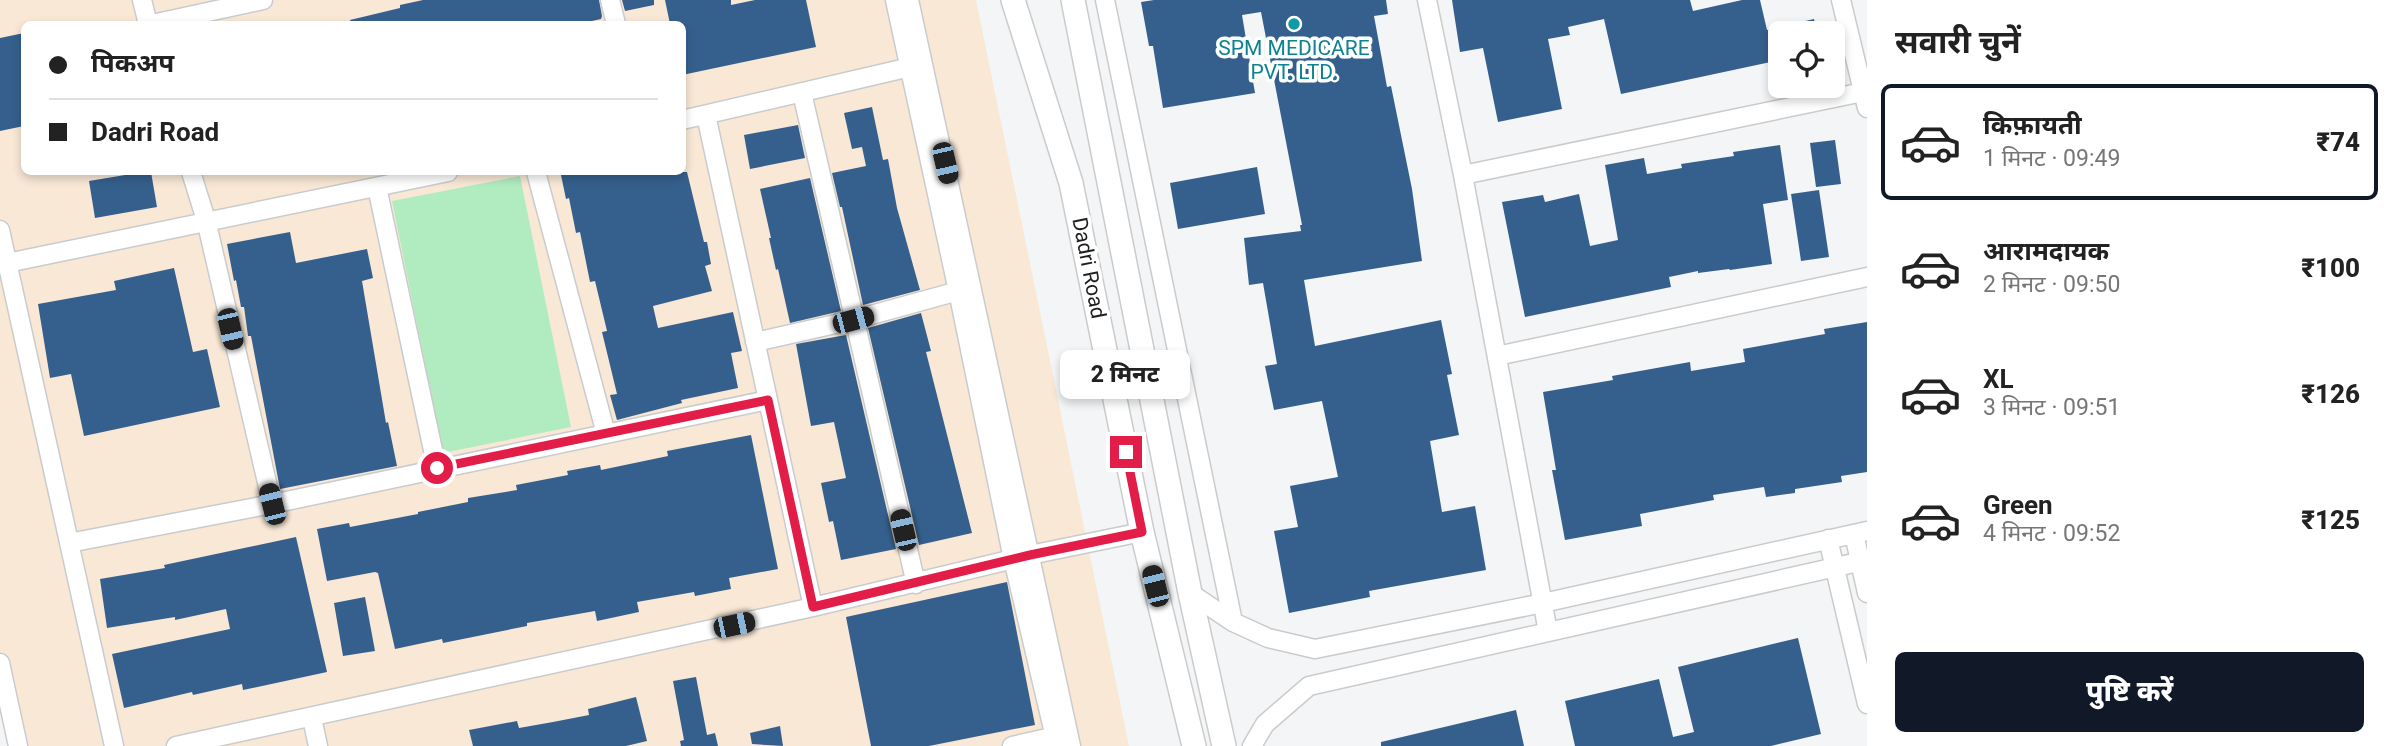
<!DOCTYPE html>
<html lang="hi">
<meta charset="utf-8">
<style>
:root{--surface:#fff;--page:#f2f2f2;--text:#222;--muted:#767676;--line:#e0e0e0;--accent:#111827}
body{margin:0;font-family:Roboto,"Noto Sans Devanagari",sans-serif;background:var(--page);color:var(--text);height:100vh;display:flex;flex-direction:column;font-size:26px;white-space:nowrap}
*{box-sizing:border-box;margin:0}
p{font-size:23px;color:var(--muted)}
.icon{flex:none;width:38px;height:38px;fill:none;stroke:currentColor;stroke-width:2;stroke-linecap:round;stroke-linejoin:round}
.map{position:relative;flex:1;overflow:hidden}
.sheet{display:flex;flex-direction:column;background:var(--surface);width:525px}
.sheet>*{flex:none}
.hud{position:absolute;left:21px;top:21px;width:665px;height:154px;border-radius:10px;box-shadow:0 4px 10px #0003;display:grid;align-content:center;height:154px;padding:0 28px;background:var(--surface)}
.buttons{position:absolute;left:1768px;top:21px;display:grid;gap:14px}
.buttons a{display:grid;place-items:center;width:77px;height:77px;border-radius:10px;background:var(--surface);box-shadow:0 4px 10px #0003;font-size:35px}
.end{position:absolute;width:32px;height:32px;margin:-16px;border:9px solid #e11d48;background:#fff;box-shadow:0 0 0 4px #fff}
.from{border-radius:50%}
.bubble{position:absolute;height:49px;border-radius:10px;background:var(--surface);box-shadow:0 4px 10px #0003;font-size:23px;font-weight:800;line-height:49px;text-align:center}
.car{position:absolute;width:21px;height:42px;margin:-21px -10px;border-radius:9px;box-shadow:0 0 5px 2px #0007;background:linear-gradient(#222 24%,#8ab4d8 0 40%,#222 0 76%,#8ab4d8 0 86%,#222 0)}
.hud b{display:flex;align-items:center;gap:24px;height:66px;font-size:26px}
.hud b+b{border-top:2px solid var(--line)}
.hud i{width:18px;height:18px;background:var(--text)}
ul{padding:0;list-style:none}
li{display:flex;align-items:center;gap:21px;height:116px;margin:0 14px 10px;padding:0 14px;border:4px solid transparent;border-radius:10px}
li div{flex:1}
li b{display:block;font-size:26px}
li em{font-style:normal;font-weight:800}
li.current{border-color:var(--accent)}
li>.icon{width:63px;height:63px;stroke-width:1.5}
h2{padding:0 28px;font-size:32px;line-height:84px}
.button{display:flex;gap:14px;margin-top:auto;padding:14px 28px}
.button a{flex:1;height:80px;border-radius:10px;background:var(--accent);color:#fff;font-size:28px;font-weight:800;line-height:80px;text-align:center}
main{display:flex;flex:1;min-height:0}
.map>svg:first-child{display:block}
.industrial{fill:#f9e8d6;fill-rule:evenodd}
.green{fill:#b1ecc1}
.building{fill:#35608d}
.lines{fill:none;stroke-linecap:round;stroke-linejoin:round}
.minor-casing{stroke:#cacbcc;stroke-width:21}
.major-casing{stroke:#cacbcc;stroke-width:26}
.minor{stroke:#fff;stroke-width:18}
.major{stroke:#fff;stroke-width:23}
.route{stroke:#e11d48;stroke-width:9}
.culture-dot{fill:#0f9aa8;stroke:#fff;stroke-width:2.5}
.labels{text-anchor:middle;stroke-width:7;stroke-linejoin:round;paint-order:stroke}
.culture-label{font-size:21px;fill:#0d838f;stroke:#fff}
.street-label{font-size:21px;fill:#1e1e1f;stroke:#fff}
</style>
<main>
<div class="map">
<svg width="1867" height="746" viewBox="0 0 1867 746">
<rect width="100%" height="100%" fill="#f3f5f6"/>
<path class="industrial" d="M 0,0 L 976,0 L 1129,746 L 12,746 L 0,691 ZM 24,24 L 682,24 L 682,172 L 24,172 Z"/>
<path class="green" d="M 520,176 L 571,427 L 443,453 L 392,201 Z"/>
<path class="building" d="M 423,0 L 599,0 L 602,16 L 601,19 L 578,24 L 351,24 L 350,20 L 400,8 L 400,5 Z
M 622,0 L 654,0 L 654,5 L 625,11 Z
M 665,0 L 731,0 L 731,5 L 755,0 L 806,0 L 816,47 L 682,75 L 682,24 L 670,24 Z
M 1154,0 L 1386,0 L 1388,14 L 1374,16 L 1387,87 L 1391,86 L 1412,189 L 1422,261 L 1304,280 L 1315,346 L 1441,320 L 1452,374 L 1447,375 L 1459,435 L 1430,441 L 1442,512 L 1475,506 L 1486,570 L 1369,591 L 1370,597 L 1289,613 L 1274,531 L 1298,527 L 1290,486 L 1338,477 L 1322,401 L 1274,410 L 1265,366 L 1277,364 L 1263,283 L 1249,285 L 1244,238 L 1301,231 L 1300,225 L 1302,225 L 1261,12 L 1242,15 L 1255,93 L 1163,108 L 1153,46 L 1149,46 L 1141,2 Z
M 1452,0 L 1690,0 L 1693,11 L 1742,0 L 1760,0 L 1767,30 L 1814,19 L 1817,33 L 1780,33 L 1780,60 L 1621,94 L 1604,19 L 1568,27 L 1570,35 L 1548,39 L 1562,109 L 1498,122 L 1483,48 L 1460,52 Z
M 24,33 L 24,126 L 0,131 L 0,38 Z
M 872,107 L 883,160 L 888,159 L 897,208 L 920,290 L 863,305 L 842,207 L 840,207 L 832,173 L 866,166 L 862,147 L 852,149 L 844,113 Z
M 798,125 L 805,158 L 750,169 L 744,135 Z
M 1835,140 L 1841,184 L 1816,187 L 1810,143 Z
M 1780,145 L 1788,200 L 1763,204 L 1772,264 L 1730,270 L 1729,269 L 1698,273 L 1698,271 L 1669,277 L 1671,287 L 1525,317 L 1502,202 L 1543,195 L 1545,202 L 1579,194 L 1590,246 L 1618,240 L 1605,165 L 1644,158 L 1647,174 L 1682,168 L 1681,164 L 1734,156 L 1733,152 Z
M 1257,167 L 1265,214 L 1178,229 L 1170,183 Z
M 143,172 L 151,172 L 157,207 L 95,218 L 89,181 Z
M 578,172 L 687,172 L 704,242 L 707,242 L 711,264 L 705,266 L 712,291 L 653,306 L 658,328 L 733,312 L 742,351 L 731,353 L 738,388 L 681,400 L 682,403 L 617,420 L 610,395 L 617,394 L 602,332 L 607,331 L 595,281 L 590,282 L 580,232 L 576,233 L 569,198 L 566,199 L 561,175 Z
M 810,178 L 841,311 L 790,323 L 778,269 L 776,270 L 769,238 L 771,238 L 760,189 Z
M 1819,190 L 1829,257 L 1801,261 L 1791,194 Z
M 290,232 L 296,263 L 367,249 L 373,278 L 362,281 L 386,423 L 388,422 L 397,466 L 280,489 L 251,336 L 248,336 L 244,307 L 241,307 L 236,280 L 234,281 L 227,244 Z
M 174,268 L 193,352 L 207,349 L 220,407 L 84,436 L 71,374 L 50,378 L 38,304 L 116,290 L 114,281 Z
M 921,313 L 931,351 L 926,352 L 972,533 L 919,545 L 868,328 Z
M 1867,322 L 1867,472 L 1841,476 L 1842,482 L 1795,489 L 1795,493 L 1766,497 L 1764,487 L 1713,495 L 1714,500 L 1640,514 L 1642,526 L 1565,540 L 1552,470 L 1556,470 L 1543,392 L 1613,380 L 1612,376 L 1690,362 L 1691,371 L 1745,362 L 1743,349 L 1825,334 L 1824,329 Z
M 846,335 L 896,549 L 841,560 L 833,521 L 829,522 L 821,483 L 846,478 L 834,422 L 811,426 L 796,344 Z
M 751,435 L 778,569 L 729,578 L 731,589 L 695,596 L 694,592 L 637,602 L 639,612 L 597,621 L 595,611 L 527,623 L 527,626 L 443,643 L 442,639 L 395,649 L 378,573 L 375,572 L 327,581 L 317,529 L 349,523 L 350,527 L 418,514 L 418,512 L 468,502 L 468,498 L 517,490 L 516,485 L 568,475 L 567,471 L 600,465 L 601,470 L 668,456 L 667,451 Z
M 296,537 L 327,672 L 243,690 L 242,684 L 193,695 L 192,692 L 124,708 L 112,654 L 230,629 L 226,609 L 175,620 L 175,617 L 107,628 L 100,579 L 165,568 L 164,565 Z
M 1007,582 L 1035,725 L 929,746 L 871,746 L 846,617 Z
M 365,597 L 375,651 L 343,656 L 334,603 Z
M 1798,638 L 1821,734 L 1771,746 L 1575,746 L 1565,701 L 1659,679 L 1673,737 L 1694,732 L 1678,667 Z
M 696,677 L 707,735 L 715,733 L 718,746 L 681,746 L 680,741 L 684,740 L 673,681 Z
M 636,697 L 647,741 L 626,746 L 473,746 L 469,730 L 517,721 L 519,728 L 553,722 L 589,715 L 588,709 Z
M 1516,710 L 1524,746 L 1381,746 L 1381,742 Z
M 780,726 L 783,746 L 752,744 L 750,733 Z"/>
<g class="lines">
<defs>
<path id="minor" d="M 142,0 L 148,24
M 610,0 L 616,24
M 895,0 L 958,291 L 1013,559 L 1057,746
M 909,0 L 1071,746
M 1105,0 L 1233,622
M 1427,0 L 1463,175 L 1548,632
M 1841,0 L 1867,108
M 152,24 L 263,0
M 802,93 L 916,584
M 706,115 L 813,607
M 682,120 L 919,65
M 191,172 L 206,220 L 272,504
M 536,172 L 606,434
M 1463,175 L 1863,92
M 377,187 L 437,469
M 0,230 L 114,746
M 7,263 L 448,172
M 755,342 L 853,320 L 969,288
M 1497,356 L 1867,277
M 1854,534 L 1867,593
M 1828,539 L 1867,704
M 69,543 L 272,504 L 768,400
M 1190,593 L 1233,622 L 1268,638 L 1315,649 L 1543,603 L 1867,531
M 0,663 L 18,746
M 312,718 L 318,746
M 176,746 L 813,607 L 1030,555 L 1142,532
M 1012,746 L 1065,734
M 1252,746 L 1265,724 L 1309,686 L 1867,560"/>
<path id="major" d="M 1013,0 L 1071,183 L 1142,532 L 1194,746
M 1073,0 L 1190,593 L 1224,746"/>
</defs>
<use href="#minor" class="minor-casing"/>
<use href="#major" class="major-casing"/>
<use href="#minor" class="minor"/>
<use href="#major" class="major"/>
</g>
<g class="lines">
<path class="route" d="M 437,468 L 768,400 L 813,607 L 1030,555 L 1142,532 L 1126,452"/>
</g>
<circle class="culture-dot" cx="1294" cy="24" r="7"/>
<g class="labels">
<g class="culture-label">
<text x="1294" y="55">SPM MEDICARE<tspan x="1294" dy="24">PVT. LTD.</tspan></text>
</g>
<g class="street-label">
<text transform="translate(1089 268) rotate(79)" y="7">Dadri Road</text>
</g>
</g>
</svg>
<div class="buttons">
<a><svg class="icon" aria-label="locate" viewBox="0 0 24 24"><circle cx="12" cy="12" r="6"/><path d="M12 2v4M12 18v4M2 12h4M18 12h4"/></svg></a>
</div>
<i class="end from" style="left:437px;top:468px"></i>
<i class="end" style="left:1126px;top:452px"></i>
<div class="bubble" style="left:1060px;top:350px;width:130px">2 मिनट</div>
<i class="car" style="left:945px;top:163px;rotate:167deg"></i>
<i class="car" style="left:853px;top:320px;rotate:75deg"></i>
<i class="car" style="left:230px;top:329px;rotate:167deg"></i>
<i class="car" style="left:272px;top:504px;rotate:346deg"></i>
<i class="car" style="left:903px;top:530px;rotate:347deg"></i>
<i class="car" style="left:1155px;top:586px;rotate:346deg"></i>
<i class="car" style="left:734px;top:625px;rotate:78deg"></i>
<div class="hud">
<b><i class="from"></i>पिकअप</b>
<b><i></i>Dadri Road</b>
</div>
</div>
<section class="sheet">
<h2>सवारी चुनें</h2>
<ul>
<li class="current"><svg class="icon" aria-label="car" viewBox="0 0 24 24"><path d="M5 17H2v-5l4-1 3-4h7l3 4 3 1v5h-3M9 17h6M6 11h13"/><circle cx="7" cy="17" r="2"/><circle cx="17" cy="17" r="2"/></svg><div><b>किफ़ायती</b><p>1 मिनट · 09:49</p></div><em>₹74</em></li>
<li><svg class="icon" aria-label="car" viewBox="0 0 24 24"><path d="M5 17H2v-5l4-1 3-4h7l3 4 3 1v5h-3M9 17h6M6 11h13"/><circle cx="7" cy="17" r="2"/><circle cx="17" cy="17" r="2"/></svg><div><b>आरामदायक</b><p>2 मिनट · 09:50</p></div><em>₹100</em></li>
<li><svg class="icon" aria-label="car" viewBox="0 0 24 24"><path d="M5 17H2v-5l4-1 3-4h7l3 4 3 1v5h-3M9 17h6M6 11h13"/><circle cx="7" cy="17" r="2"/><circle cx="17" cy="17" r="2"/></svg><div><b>XL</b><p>3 मिनट · 09:51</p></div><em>₹126</em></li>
<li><svg class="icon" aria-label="car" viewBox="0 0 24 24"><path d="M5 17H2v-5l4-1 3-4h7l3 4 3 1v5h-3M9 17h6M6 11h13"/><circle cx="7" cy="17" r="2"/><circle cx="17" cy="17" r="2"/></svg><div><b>Green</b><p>4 मिनट · 09:52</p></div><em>₹125</em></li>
</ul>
<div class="button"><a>पुष्टि करें</a></div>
</section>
</main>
